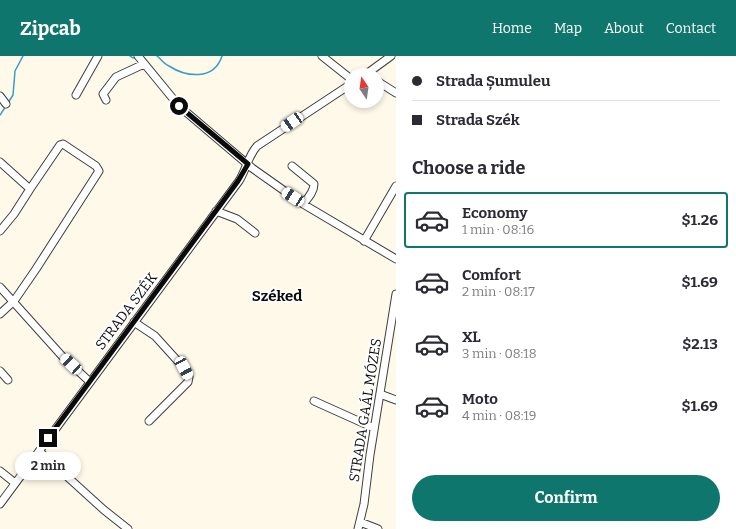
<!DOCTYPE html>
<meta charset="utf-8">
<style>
:root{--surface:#fff;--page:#f7f7f7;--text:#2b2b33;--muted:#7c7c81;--line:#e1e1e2;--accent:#0f766e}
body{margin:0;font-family:Bitter,serif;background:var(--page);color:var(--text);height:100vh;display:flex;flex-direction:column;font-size:15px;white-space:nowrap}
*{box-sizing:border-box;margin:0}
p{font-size:13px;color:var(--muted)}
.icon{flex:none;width:22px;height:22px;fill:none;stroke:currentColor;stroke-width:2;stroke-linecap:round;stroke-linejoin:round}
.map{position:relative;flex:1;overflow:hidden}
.drawer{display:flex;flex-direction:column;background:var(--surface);width:340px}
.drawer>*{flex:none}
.banner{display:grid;align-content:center;height:88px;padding:0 16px;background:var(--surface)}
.needle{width:26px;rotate:347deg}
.fabs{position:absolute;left:344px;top:12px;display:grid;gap:8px}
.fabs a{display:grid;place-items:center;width:40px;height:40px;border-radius:50%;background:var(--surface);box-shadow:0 2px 6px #0003;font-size:20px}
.end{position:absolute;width:18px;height:18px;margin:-9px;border:5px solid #0b0b0b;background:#fff;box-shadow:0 0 0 2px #fff}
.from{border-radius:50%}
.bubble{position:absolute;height:28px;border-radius:14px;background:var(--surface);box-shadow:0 2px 6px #0003;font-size:13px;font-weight:700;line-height:28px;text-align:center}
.car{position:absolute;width:12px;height:24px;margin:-12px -6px;border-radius:5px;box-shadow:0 0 3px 1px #0007;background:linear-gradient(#fff 24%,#345 0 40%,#fff 0 76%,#345 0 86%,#fff 0)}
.banner b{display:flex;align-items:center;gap:14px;height:38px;font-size:15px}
.banner b+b{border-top:1px solid var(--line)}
.banner i{width:10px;height:10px;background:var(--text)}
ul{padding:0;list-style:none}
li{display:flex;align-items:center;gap:12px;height:56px;margin:0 8px 6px;padding:0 8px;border:2px solid transparent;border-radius:4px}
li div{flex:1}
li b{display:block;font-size:15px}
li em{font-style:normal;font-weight:700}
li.on{border-color:var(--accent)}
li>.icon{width:36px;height:36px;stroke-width:1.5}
h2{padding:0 16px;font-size:18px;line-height:48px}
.button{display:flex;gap:8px;margin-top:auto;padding:8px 16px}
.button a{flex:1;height:46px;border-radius:24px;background:var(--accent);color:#fff;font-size:16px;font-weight:700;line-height:46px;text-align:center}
header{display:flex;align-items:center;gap:24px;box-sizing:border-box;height:56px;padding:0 20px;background:var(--accent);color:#fff}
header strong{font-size:19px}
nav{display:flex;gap:22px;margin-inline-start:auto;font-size:14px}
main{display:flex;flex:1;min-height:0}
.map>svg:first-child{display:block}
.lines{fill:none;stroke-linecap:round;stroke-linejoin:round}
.stream{stroke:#369ecd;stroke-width:1.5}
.minor-casing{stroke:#3e3e3e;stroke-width:9}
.minor{stroke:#fff;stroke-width:7}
.route{stroke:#0b0b0b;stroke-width:5}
.labels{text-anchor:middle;stroke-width:4;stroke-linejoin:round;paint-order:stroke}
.street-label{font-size:14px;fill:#0b0b0b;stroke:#fff}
.neighbourhood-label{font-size:15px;font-weight:bold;fill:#0b0b0b;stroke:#fff}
</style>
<header>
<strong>Zipcab</strong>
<nav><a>Home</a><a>Map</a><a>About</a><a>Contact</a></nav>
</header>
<main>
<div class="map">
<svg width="396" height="473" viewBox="0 0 396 473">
<rect width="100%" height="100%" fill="#fff9ea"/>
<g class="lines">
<path class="stream" d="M 130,0 L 133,2 L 136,1
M 157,0 C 161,3 164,8 169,10 C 186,21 214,25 222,0
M 8,47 L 13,39 L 15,15 L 23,0
M 0,59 L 6,50"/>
<defs>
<path id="minor" d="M 138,0 L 179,50 L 252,112 L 303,148 L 396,203
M 322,0 L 351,23
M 365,19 L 391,0
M 377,25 L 396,37
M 76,39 L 98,0
M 0,40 L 6,48
M 106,44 L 103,38 L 116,21 L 144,8
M 0,106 L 30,133 L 14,158 L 0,175
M 292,110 L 314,128 C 314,136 308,142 303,148
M 216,155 L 237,163 L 255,177
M 364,185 L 396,130
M 0,231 L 62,300 L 90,326
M 0,258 L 14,245 L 36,213 L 99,115 L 96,110 L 63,88 L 60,89 L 30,133
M 134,266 L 155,280 L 184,312 L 189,321 L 188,326 L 149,365
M 0,315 L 8,324
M 380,338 L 396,344
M 314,345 L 374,372
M 39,395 L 104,454 L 128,473
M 0,415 L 15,427
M 0,448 L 239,125 C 246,114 248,100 257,90 L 351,28
M 360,466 L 378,473
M 358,473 L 364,448 L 370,399 L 396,238"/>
</defs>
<use href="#minor" class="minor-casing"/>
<use href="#minor" class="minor"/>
</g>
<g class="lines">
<path class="route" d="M 48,382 L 238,125 L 248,108 L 179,50"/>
</g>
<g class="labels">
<g class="street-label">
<text transform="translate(126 255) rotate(-53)" y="5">STRADA SZÉK</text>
<text transform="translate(365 354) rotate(-81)" y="5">STRADA GAÁL MÓZES</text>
</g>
<g class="neighbourhood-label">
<text x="277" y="245">Széked</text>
</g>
</g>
</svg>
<div class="fabs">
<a><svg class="needle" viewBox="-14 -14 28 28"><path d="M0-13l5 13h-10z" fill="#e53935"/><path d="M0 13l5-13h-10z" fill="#7c7c81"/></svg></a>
</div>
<i class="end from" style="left:179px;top:50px"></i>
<i class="end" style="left:48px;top:382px"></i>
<div class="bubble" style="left:15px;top:396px;width:66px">2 min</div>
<i class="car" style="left:292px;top:66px;rotate:236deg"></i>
<i class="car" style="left:293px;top:141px;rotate:303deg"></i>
<i class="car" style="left:71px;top:308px;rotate:313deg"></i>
<i class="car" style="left:184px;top:312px;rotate:152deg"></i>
</div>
<section class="drawer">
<div class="banner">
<b><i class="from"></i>Strada Șumuleu</b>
<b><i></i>Strada Szék</b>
</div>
<h2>Choose a ride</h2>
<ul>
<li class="on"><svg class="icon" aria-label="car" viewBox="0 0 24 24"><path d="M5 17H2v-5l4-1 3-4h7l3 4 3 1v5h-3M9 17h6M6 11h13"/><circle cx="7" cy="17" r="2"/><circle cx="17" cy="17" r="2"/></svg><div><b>Economy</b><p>1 min · 08:16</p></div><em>$1.26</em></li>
<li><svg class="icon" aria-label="car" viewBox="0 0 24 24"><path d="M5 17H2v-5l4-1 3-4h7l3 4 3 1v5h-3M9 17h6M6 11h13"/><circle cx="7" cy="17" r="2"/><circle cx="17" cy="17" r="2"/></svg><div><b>Comfort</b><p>2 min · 08:17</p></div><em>$1.69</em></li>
<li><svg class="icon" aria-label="car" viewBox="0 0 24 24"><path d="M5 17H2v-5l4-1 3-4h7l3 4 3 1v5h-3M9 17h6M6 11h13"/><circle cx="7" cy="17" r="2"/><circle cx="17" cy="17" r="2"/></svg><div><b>XL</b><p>3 min · 08:18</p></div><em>$2.13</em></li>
<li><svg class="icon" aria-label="car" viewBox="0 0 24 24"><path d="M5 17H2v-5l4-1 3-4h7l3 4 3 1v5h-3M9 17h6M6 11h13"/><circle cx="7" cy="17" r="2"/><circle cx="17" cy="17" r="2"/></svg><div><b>Moto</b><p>4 min · 08:19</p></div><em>$1.69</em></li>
</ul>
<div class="button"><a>Confirm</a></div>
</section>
</main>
